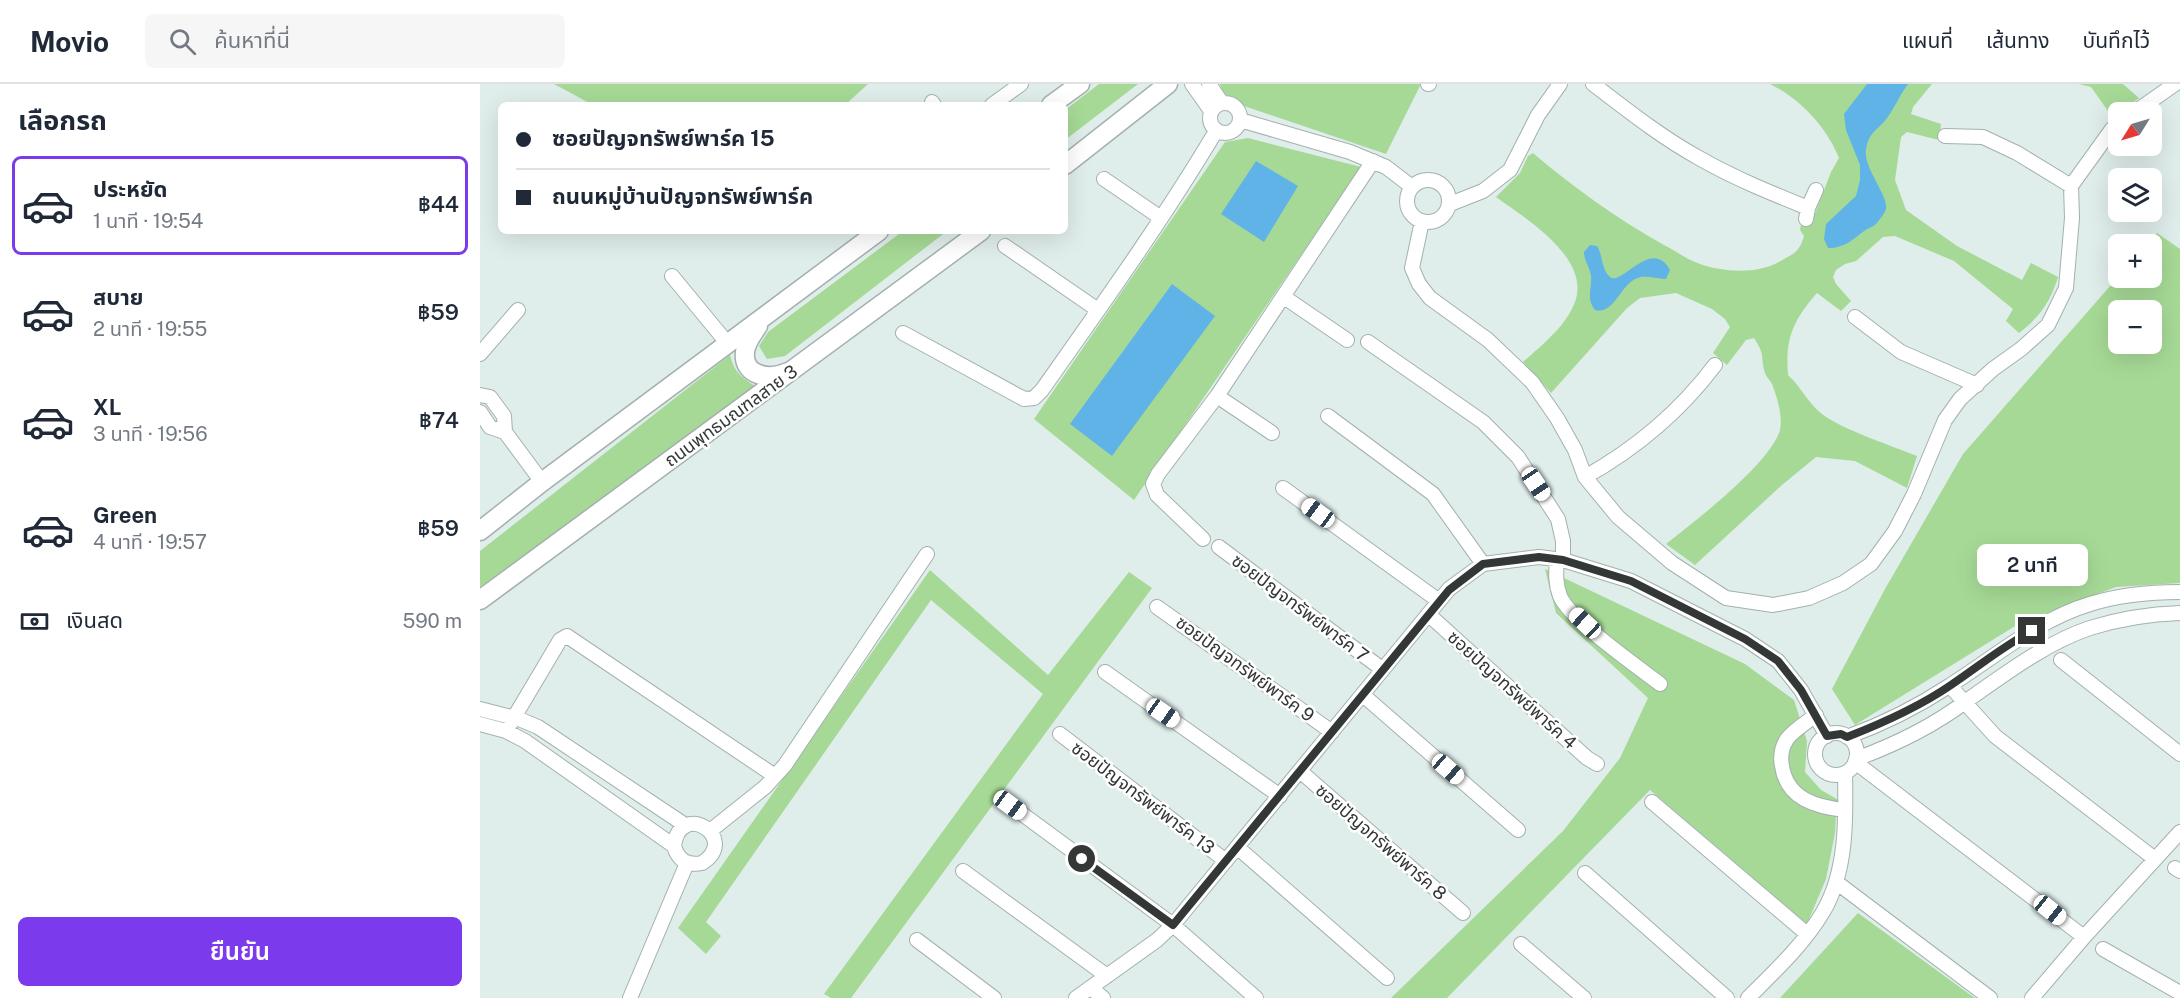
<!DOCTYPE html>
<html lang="th">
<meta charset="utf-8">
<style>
:root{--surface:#fff;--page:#f6f6f7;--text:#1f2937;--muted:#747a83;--line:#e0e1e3;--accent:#7c3aed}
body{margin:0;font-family:"Public Sans","Noto Sans Thai",sans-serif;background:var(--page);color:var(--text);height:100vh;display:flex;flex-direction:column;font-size:22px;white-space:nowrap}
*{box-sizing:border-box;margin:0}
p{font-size:20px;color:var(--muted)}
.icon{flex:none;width:33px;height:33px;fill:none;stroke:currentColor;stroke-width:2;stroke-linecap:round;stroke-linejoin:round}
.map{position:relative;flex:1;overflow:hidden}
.sheet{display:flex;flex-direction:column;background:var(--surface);width:480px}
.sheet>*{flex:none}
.hud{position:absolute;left:18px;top:18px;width:570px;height:132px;border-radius:9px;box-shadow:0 6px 24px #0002;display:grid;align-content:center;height:132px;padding:0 18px;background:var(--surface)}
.needle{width:39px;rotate:233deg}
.controls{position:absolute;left:1628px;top:18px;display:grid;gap:12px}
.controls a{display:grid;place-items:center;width:54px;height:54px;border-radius:9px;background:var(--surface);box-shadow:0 6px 24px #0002;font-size:30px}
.end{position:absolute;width:27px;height:27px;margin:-14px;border:8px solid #333837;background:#fff;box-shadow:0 0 0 3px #fff}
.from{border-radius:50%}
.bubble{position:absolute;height:42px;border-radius:9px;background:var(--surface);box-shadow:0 6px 24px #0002;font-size:20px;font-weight:600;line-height:42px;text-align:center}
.car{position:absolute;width:18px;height:36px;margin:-18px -9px;border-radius:8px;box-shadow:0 0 4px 2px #0007;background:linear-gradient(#fff 24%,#345 0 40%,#fff 0 76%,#345 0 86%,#fff 0)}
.hud b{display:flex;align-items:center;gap:21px;height:57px;font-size:22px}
.hud b+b{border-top:2px solid var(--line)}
.hud i{width:15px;height:15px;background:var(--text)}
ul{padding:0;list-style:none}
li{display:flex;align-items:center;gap:18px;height:99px;margin:0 12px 9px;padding:0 6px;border:3px solid transparent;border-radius:9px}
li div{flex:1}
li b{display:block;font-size:22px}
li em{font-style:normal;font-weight:600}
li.current{border-color:var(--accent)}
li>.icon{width:54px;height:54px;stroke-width:1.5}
h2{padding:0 18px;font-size:27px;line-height:72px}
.pay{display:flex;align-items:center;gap:15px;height:66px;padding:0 18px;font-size:22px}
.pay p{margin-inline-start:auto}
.button{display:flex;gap:12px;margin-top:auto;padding:12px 18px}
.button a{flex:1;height:69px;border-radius:9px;background:var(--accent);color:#fff;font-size:24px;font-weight:600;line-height:69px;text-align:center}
header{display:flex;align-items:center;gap:36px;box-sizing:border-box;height:84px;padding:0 30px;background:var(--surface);border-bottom:2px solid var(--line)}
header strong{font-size:28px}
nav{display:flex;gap:33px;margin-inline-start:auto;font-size:21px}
.search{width:420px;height:54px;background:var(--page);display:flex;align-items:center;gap:15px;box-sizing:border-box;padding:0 21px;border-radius:9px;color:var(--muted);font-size:22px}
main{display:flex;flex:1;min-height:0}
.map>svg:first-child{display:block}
.green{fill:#a6d996;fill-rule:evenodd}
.water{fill:#60b3e7}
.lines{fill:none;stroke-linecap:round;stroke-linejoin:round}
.minor-casing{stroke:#a4b0af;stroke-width:16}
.major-casing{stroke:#a4b0af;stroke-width:21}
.minor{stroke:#fff;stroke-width:14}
.major{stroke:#fff;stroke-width:18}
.route{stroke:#333837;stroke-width:8}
.labels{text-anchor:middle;stroke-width:5;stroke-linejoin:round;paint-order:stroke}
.street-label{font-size:18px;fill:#333837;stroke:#fff}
</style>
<header>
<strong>Movio</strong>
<div class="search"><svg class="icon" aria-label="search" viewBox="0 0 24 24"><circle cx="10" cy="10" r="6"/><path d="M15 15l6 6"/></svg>ค้นหาที่นี่</div>
<nav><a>แผนที่</a><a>เส้นทาง</a><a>บันทึกไว้</a></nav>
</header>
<main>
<section class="sheet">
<h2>เลือกรถ</h2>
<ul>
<li class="current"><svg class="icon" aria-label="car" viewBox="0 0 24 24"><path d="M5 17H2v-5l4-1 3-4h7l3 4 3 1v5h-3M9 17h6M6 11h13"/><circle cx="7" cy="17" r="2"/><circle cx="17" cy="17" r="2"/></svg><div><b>ประหยัด</b><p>1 นาที · 19:54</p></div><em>฿44</em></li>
<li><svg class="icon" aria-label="car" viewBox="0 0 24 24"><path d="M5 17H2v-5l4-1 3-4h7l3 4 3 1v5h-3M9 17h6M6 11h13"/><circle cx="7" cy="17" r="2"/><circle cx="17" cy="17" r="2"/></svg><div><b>สบาย</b><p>2 นาที · 19:55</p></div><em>฿59</em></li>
<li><svg class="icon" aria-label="car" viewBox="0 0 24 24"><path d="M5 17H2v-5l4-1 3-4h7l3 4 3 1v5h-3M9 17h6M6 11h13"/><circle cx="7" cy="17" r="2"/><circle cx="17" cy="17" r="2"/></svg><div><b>XL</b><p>3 นาที · 19:56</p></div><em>฿74</em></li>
<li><svg class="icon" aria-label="car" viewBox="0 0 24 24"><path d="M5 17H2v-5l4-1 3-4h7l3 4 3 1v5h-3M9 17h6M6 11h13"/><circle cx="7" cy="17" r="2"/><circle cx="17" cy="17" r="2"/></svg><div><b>Green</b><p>4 นาที · 19:57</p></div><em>฿59</em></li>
</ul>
<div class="pay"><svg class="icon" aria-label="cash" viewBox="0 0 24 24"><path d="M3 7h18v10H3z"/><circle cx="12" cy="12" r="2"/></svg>เงินสด<p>590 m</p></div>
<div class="button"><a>ยืนยัน</a></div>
</section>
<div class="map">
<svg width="1700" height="914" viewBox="0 0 1700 914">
<rect width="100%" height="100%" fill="#dfedeb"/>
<path class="green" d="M 74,0 L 388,0 L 365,21 L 113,21 Z
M 619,0 L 658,0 L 585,56 L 585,26 Z
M 740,0 L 941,0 L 906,70 L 761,21 L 755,15 L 743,9 Z
M 1290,0 L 1452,0 L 1433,23 L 1431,30 L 1461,40 L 1459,56 L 1427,48 L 1421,53 L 1415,96 L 1426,126 L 1477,162 L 1542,196 L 1551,179 L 1578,193 C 1571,217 1559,234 1539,249 L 1526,237 L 1533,225 L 1474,177 L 1415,152 L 1403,153 L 1376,177 L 1365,180 L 1356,186 L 1353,193 L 1356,200 L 1371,217 L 1361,227 L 1337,209 C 1313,236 1305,255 1308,291 C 1321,303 1328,319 1342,330 C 1365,347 1410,361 1437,372 L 1427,404 L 1375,377 L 1336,373 L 1302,401 L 1215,481 L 1186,460 C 1214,438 1291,379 1300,346 C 1303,332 1297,313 1292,300 C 1290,296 1286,293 1285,289 C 1280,272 1286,272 1274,254 L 1266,256 L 1247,281 L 1233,269 L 1250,243 L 1245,235 L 1232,225 L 1196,209 L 1160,214 L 1147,224 L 1071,309 L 1043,278 C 1062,261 1088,241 1096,215 C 1108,172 1045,134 1016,113 L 1040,89 L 1048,72 L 1053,69 C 1094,104 1136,134 1184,161 C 1196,167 1208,176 1220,180 C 1242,188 1276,190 1297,179 C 1312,170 1319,170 1324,152 L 1320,146 L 1321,140 L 1331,140 L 1351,88 L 1359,74 C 1346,42 1320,15 1290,0 Z
M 1599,0 L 1643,0 L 1659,14 L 1641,28 L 1638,28 L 1633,34 L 1611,3 Z
M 768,54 L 881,83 L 654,416 L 554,335 L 745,58 Z
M 423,147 L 467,147 L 305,272 L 287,275 L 279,262 L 288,248 Z
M 1677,149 L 1700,165 L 1700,499 L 1636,503 L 1540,539 L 1375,641 L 1352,605 L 1405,505 L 1483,370 L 1638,193 L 1671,194 L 1671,160 L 1667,160 ZM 1638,226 L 1671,226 L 1671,260 L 1638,260 Z
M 250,271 C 254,288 262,294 277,303 L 0,503 L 0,467 Z
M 1065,485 L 1265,580 L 1314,616 L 1327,657 L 1325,688 L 1341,706 L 1357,715 L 1355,749 L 1346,795 L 1327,840 L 1170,706 L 967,914 L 911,914 L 1083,747 L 1140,674 L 1168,614 L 1076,529 Z
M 450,486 L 568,591 L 649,488 L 672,504 L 371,914 L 351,914 L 344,910 L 563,610 L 451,516 L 226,838 L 241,852 L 226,870 L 198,844 Z
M 1378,829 L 1492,912 L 1495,914 L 1300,914 Z"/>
<path class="water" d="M 1387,0 L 1428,0 C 1419,12 1413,28 1403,39 C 1395,47 1388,51 1386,65 C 1383,84 1409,112 1406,125 C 1405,129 1399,136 1396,140 C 1393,143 1388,144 1384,147 C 1372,156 1365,164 1348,164 L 1344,155 L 1346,140 L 1376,112 L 1380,96 L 1380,81 L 1366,46 L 1364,30 Z
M 776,77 L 818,102 L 784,158 L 741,130 Z
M 1110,161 L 1117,162 C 1123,171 1121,185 1130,193 C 1141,203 1172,152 1190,186 L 1186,195 C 1178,195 1168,192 1161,193 C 1140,197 1136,231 1115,226 C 1106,215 1112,205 1111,192 C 1110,183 1104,177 1104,168 Z
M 692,200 L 735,232 L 632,372 L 590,340 Z"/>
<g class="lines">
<defs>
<path id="minor" d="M 712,0 L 731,27
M 729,0 L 742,19
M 948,0 L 949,0
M 1113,0 C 1147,26 1181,53 1219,74 C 1254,94 1291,109 1328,124
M 452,18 L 454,21
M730 34a15 15 0 1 1 30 0a15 15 0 1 1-30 0Z
M 512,21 L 541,0
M 1655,28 L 1695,0
M 760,36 L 870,68 L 906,83 L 932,103
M 1465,52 L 1503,53 L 1537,69 L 1591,102
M 624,95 L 681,134
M927 117a21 21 0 1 1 42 0a21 21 0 1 1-42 0Z
M 970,120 L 1003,107 L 1030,86 L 1058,31 L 1080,0
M 1326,135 L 1328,124 L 1336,106
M 942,137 L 932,184 L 939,200 L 950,214 L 1008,256 L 1052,298 L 1077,334 L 1095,366 L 1105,393 L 1138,433 L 1192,479 L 1246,514 L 1293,521 L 1329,514 L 1363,499 L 1391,480 L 1415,447 L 1434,410 L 1465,336 L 1480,315 L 1513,285 L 1541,265 L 1568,241 L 1586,204 L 1592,134 L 1591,102 L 1632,45 L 1638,41
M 525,162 L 618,226
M 192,192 L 248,260
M 804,213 L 867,256
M 1375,233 L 1421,268 L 1497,301
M 423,249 L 544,315 L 554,314 L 562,306 C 622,221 683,136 736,47
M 888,258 L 1003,338 L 1038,373 L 1078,435 L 1083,457 L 1083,476
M 0,270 L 38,226
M 0,311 L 10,313 L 24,332 L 25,348 L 62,398
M 737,312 L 792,349
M 0,328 L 10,343 L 25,348
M 848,332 L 953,410 L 1003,480
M 1105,393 C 1155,365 1201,326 1235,281
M 803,404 L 959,517
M 723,455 L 677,411 L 673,400 L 678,390 L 737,312 L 893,77
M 739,463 L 902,585
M 1077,475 C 1076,488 1075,499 1080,512 C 1089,535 1158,583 1180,600
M 677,523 L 852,648
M 948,530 L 1107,674 L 1117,680
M 1581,576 L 1700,670
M 625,588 L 800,712
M 1470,602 L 1515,652 L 1675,775
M 883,611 L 1038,746
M 0,625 L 39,635 L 58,643 L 205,741
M 1336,631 C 1327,638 1314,646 1307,655 C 1301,664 1300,672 1302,682 C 1307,715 1336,723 1365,726
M 0,640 L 26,647 L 45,657 L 194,762 C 198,776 207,782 222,779 C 261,754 200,715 194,762
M 26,647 L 80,556 L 87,552 L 295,692
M1335 670a21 21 0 1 1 42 0a21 21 0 1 1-42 0Z
M 580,650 L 746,777
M 1367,653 C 1403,640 1437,623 1469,602 C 1515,573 1557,536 1610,520 C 1639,511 1670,508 1700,508
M 1376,675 C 1414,661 1453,642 1485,618 C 1522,592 1567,558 1610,544 C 1639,535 1670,530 1700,529
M 1375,678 L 1604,853 L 1552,914
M 820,687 L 983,829
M 1172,718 L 1327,850
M 530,721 L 693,841 L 776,914
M 230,747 L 285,703 L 305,681 L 447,470
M 757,763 L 907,894
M 1695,784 L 1700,787
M 483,787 L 627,892
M 1105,789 L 1247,914
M 1356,798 L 1510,914
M 1604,853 L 1700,748
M 437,856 L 514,914
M 1041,860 L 1104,914
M 1623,865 L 1700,909
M 611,904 L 623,914
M 150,914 L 207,779
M 596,914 L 677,856 L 693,841 L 969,505 L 1003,480 L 1059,473 L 1083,476 L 1151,497 L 1265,555 L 1298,577 L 1321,606 L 1347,652
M 1268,914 C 1295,887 1324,860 1343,828 C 1367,788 1366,734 1365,689"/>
<path id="major" d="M 571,21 L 600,0
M 585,81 L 688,0
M 278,242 C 272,251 266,258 265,268 C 262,293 291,296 308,288
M 0,447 L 62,398 L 399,147
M 0,516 L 501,147"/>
</defs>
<use href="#minor" class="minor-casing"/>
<use href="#major" class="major-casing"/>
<use href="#minor" class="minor"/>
<use href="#major" class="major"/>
</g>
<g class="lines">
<path class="route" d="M 602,775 L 693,841 L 969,506 L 1003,480 L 1059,473 L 1083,476 L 1151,497 L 1265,555 L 1298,577 L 1321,606 L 1347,652 L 1361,650 L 1367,653 C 1403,639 1439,623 1471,601 C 1498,583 1523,562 1552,547"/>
</g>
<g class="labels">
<g class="street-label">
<text transform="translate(251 332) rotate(-36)" y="6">ถนนพุทธมณฑลสาย 3</text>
<text transform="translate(820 524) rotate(37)" y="6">ซอยปัญจทรัพย์พาร์ค 7</text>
<text transform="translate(765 585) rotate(36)" y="6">ซอยปัญจทรัพย์พาร์ค 9</text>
<text transform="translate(1032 606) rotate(42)" y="6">ซอยปัญจทรัพย์พาร์ค 4</text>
<text transform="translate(663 714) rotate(37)" y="6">ซอยปัญจทรัพย์พาร์ค 13</text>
<text transform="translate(901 758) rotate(41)" y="6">ซอยปัญจทรัพย์พาร์ค 8</text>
</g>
</g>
</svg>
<div class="controls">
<a><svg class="needle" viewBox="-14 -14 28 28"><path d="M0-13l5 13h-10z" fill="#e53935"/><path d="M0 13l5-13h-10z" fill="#747a83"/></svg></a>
<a><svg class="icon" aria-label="layers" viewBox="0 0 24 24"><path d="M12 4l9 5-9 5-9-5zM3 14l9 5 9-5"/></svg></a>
<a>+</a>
<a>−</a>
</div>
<i class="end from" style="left:602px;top:775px"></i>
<i class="end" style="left:1552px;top:547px"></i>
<div class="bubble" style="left:1497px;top:460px;width:111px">2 นาที</div>
<i class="car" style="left:1056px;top:400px;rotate:146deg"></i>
<i class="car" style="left:838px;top:429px;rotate:306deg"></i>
<i class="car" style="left:1105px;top:539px;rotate:313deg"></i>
<i class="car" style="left:683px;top:629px;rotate:125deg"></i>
<i class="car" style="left:968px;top:685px;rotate:131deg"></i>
<i class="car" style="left:530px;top:721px;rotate:126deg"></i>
<i class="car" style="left:1570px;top:826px;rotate:129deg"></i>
<div class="hud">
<b><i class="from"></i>ซอยปัญจทรัพย์พาร์ค 15</b>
<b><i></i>ถนนหมู่บ้านปัญจทรัพย์พาร์ค</b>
</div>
</div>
</main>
